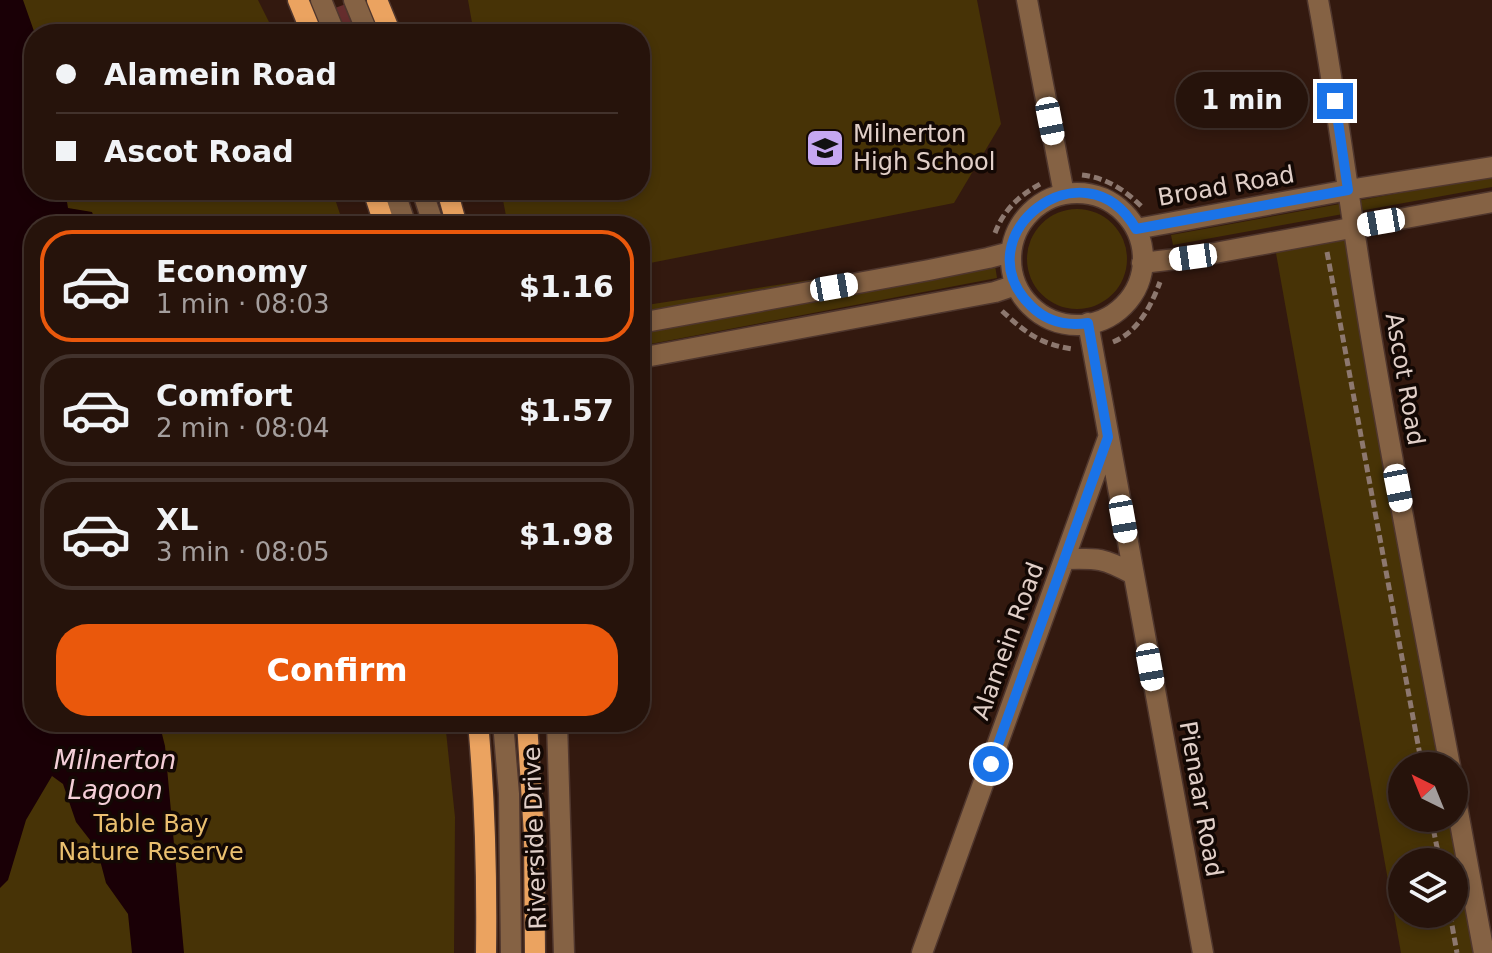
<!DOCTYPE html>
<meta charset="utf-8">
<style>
:root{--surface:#26130b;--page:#2e1c14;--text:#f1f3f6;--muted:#a49e9d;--line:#42322c;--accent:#ea580c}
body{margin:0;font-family:"DejaVu Sans",sans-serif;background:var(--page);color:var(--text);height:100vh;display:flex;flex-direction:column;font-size:30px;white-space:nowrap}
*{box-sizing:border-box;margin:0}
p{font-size:26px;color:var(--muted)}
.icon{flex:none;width:44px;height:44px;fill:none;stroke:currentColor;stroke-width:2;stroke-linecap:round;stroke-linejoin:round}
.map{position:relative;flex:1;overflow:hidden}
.sheet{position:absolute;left:24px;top:216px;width:626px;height:516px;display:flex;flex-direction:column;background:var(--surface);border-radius:32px;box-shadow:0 4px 12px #0003,0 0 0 2px var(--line)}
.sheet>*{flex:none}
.hud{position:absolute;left:24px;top:24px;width:626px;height:176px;border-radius:32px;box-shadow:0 4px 12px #0003,0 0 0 2px var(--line);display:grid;align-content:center;height:176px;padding:0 32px;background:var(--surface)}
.needle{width:52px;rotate:317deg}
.fabs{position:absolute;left:1388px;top:752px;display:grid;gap:16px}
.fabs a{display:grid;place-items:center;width:80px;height:80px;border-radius:50%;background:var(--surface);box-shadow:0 4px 12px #0003,0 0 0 2px var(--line);font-size:40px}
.end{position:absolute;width:36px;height:36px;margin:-18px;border:10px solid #1a73e8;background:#fff;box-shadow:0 0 0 4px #fff}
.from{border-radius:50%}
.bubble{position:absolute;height:56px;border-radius:28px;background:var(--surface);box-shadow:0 4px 12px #0003,0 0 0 2px var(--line);font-size:26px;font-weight:800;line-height:56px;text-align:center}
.car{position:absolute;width:24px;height:48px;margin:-24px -12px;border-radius:10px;box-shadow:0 0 6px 2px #0007;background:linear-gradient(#fff 24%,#345 0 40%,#fff 0 76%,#345 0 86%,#fff 0)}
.hud b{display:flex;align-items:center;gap:28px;height:76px;font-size:30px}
.hud b+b{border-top:2px solid var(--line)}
.hud i{width:20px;height:20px;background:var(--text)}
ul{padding:14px 0 0;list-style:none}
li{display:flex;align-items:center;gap:24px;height:112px;margin:0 16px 12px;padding:0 16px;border:4px solid var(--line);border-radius:32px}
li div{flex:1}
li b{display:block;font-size:30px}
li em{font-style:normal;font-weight:800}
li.current{border-color:var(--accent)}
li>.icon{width:72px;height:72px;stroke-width:1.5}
.action{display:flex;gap:16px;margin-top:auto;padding:16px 32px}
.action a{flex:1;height:92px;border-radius:32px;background:var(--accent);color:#fff;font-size:32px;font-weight:800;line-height:92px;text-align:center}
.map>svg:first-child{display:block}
.green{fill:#473306;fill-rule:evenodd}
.water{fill:#1a0006}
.building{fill:#652d2d}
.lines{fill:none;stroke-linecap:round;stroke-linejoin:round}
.minor-casing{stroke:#4f362d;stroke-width:23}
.major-casing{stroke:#4f362d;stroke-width:23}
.path{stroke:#8d786f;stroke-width:5;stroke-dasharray:8 4;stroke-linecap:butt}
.minor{stroke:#856244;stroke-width:20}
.major{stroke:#eba360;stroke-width:20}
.route{stroke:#1a73e8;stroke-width:10}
.labels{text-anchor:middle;stroke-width:7;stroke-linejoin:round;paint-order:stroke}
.poi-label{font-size:24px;fill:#e1cfc8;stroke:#130804;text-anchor:start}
.street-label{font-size:24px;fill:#e1cfc8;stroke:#130804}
.park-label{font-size:24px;fill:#eabf6f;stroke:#130804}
.water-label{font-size:26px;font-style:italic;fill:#f4ced7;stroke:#130804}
</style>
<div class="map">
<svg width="1492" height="953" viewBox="0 0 1492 953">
<rect width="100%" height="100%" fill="#33190f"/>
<path class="green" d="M 0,0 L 258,0 L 275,34 L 34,34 L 34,190 L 332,190 L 344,226 L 34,226 L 34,722 L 445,722 L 455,817 L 454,953 L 0,953 Z
M 468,0 L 977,0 L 1001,124 L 954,203 L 640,265 L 640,226 L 508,226 L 501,190 L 640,190 L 640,34 L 474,34 Z
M 1492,176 L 1492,187 L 1173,245 L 1171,235 Z
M1027 259a50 50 0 1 1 100 0a50 50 0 1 1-100 0Z
M 1353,227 L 1450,766 L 1402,766 L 1402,818 L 1454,818 L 1484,953 L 1401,953 L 1274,242 ZM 1402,862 L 1454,862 L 1454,914 L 1402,914 Z
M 993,252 L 997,278 L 640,346 L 640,306 Z"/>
<path class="water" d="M 0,0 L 23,0 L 35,34 L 34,190 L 65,190 L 68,208 L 92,212 L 97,226 L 34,226 L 34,722 L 159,722 L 165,746 L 184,953 L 132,953 L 128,914 L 106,883 L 97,849 L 76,822 L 63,784 L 52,776 L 26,820 L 8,880 L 0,888 Z"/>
<path class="building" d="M 346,4 L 358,34 L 345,34 L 335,8 Z"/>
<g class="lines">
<defs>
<path id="minor" d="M 321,0 L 335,34
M 354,0 L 368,34
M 1027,0 L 1064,194
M 1318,0 C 1337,102 1349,204 1366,306 C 1391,460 1421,613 1450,766
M 394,190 L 406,226
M 422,190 L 434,226
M1011 259a66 66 0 1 1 132 0a66 66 0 1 1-132 0Z
M 1136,229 L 1348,190 L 1492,167
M 1142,263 L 1193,257 L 1492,202
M 640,323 L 929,270 L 988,258 L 1011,252
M 1088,323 L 1203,953
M 640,358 L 995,292 L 1016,285
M 1065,559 C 1098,558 1104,558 1133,574
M 503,722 L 509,794 L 511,953
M 557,722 L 564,953
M 1454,790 L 1484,953
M 922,953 L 1108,438"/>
<path id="major" d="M 298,0 L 312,34
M 377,0 L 391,34
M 373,190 L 385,226
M 447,190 L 457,226
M 478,722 C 485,799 487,876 486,953
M 527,722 L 534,835 L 535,953"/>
</defs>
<use href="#minor" class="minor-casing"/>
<use href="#major" class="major-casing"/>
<path class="path" d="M 1082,175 C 1107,178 1125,190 1142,207
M 995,233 C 1004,209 1020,195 1042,183
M 1327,252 L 1422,766
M 1002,311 C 1026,333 1040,344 1072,349
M 1113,342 C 1138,332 1151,306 1160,282
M 1431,818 L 1440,862
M 1450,914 L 1457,953"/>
<use href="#minor" class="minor"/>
<use href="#major" class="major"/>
</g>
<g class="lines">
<path class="route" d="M 991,764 L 1108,437 L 1088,323 C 1067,326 1047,322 1031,306 C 960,236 1085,139 1136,229 L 1348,190 L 1335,101"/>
</g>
<defs>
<symbol id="school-square" viewBox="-11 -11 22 22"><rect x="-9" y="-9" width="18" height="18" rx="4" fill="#c5a7f1" stroke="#130804"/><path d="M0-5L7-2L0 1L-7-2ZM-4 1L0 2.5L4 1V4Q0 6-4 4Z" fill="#111"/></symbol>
</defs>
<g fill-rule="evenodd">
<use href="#school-square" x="803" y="126" width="44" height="44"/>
</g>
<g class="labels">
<g class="poi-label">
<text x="853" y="142">Milnerton<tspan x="853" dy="28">High School</tspan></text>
</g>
<g class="street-label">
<text transform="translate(1226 186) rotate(-10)" y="8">Broad Road</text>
<text transform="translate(1405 379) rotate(80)" y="8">Ascot Road</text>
<text transform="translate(1008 641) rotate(-70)" y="8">Alamein Road</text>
<text transform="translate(1201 799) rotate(80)" y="8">Pienaar Road</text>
<text transform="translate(535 838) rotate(-92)" y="8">Riverside Drive</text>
</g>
<g class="park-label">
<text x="151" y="832">Table Bay<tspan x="151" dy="28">Nature Reserve</tspan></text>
</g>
<g class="water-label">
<text x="115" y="769">Milnerton<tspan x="115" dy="30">Lagoon</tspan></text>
</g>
</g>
</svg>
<div class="fabs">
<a><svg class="needle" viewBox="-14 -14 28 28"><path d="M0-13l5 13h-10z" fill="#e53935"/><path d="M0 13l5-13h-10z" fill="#a49e9d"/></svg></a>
<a><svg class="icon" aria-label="layers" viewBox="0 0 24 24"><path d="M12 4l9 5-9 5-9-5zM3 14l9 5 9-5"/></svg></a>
</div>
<i class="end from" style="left:991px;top:764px"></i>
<i class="end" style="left:1335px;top:101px"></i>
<div class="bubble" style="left:1176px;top:72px;width:132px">1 min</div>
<i class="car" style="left:1050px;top:121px;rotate:169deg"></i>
<i class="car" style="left:1381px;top:222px;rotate:260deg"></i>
<i class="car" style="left:1193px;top:257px;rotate:262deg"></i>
<i class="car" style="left:834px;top:287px;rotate:80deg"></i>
<i class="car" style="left:1398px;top:488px;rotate:169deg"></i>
<i class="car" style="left:1123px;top:519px;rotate:170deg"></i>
<i class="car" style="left:1150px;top:667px;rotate:170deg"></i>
<div class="hud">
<b><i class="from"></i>Alamein Road</b>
<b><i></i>Ascot Road</b>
</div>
<section class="sheet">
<ul>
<li class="current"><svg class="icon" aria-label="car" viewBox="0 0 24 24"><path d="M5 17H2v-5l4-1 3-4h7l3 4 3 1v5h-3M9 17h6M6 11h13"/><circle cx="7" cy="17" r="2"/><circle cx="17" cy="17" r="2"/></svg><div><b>Economy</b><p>1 min · 08:03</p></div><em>$1.16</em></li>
<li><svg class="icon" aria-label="car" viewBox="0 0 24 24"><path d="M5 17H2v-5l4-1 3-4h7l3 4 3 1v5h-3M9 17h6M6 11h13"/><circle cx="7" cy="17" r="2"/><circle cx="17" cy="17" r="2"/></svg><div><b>Comfort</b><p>2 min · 08:04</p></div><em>$1.57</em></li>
<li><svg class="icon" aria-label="car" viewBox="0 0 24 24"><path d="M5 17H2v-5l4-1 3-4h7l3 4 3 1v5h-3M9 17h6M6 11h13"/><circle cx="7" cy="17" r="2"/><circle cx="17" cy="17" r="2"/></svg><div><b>XL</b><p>3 min · 08:05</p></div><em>$1.98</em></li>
</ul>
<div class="action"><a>Confirm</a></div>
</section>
</div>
